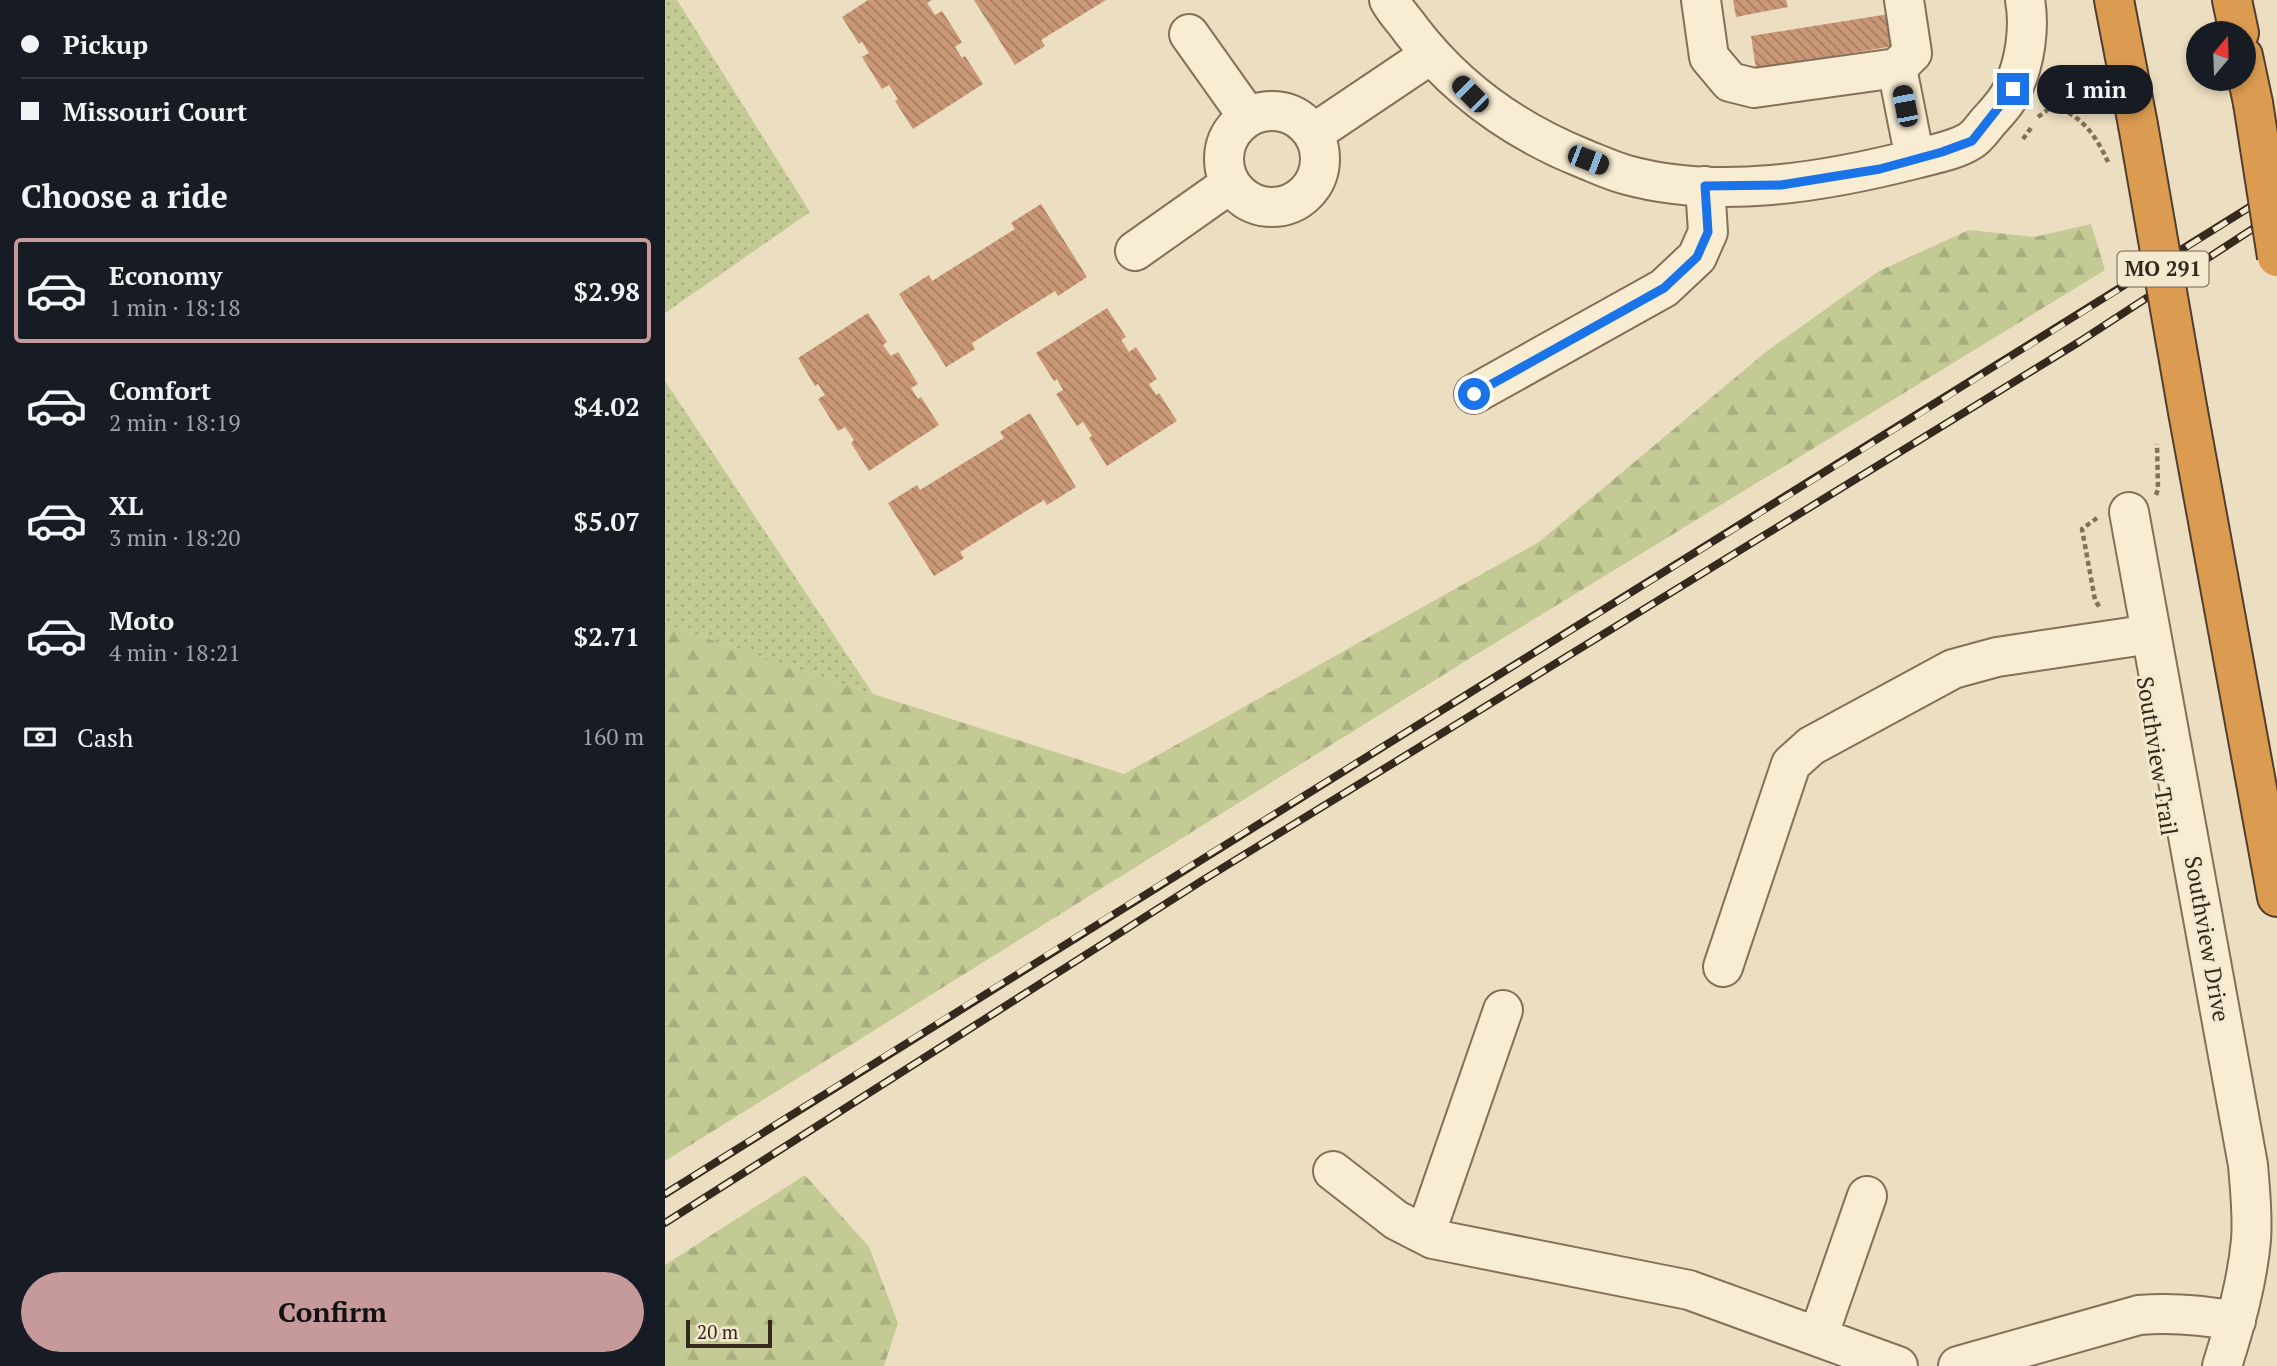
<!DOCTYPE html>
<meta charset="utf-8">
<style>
:root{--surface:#171b24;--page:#20242c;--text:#f1f3f6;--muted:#9ea1a6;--line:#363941;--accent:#c6999b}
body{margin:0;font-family:"PT Serif",serif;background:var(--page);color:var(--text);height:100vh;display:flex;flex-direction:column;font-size:26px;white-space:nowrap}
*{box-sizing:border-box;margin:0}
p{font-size:23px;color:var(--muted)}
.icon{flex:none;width:38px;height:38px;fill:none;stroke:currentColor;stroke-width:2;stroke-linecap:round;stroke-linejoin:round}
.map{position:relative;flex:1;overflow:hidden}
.drawer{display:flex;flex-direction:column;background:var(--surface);width:665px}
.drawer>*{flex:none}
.top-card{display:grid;align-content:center;height:154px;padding:0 21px;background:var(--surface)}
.needle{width:46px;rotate:19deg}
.tools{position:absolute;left:1521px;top:21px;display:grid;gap:14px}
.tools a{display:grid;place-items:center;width:70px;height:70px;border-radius:50%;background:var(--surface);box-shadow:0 4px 10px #0003;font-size:35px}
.scale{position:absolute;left:21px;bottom:18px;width:86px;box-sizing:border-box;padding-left:7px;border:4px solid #35281d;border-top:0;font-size:19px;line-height:24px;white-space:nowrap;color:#35281d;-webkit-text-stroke:5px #f4e9cf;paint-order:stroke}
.end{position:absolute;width:32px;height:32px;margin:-16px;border:9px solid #1a73e8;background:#fff;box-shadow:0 0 0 4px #fff}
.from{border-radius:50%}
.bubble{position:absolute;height:49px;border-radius:24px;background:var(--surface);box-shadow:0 4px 10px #0003;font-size:23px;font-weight:700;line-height:49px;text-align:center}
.car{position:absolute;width:21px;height:42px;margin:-21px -10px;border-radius:9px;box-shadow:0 0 5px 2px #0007;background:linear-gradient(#222 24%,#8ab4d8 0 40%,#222 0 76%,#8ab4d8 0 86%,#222 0)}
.top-card b{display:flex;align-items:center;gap:24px;height:66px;font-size:26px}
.top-card b+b{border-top:2px solid var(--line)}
.top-card i{width:18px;height:18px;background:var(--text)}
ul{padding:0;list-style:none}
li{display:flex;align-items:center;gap:21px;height:105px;margin:0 14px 10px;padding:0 7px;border:4px solid transparent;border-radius:7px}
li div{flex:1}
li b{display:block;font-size:26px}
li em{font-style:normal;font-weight:700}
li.current{border-color:var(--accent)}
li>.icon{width:63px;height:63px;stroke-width:1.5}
h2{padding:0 21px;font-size:32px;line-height:84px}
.pay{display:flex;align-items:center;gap:18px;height:77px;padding:0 21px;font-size:26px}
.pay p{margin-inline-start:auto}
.primary-button{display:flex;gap:14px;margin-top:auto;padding:14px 21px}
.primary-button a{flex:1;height:80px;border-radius:42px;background:var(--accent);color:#111;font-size:28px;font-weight:700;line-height:80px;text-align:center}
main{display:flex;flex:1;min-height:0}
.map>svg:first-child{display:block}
.forest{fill:url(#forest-firs)}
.park{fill:url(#park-dots)}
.building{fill:url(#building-back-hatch)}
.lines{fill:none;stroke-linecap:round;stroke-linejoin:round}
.minor-casing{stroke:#856f58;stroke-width:42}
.highway-casing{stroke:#523e2d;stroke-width:42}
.path{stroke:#856f58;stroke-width:4.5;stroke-dasharray:5 3.5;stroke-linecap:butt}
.minor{stroke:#f8ecd3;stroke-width:38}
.highway{stroke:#db9c51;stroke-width:38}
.rail-casing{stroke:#35281d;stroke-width:8}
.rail{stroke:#f4e9cf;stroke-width:5;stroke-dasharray:16;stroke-linecap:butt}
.highway-bridge-casing{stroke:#523e2d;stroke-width:42;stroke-linecap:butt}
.highway-bridge{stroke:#db9c51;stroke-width:38}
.route{stroke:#1a73e8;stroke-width:9}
.labels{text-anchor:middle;stroke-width:6;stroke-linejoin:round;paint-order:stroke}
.shield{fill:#f4e9cf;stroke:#6e6252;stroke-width:2}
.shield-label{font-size:21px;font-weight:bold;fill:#35281d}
.street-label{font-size:23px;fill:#35281d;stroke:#f4e9cf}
</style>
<main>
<section class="drawer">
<div class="top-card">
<b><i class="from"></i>Pickup</b>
<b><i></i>Missouri Court</b>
</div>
<h2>Choose a ride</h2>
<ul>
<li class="current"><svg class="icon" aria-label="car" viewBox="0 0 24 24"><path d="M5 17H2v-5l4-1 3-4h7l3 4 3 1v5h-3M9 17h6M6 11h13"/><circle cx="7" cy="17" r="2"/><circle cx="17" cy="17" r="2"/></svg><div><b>Economy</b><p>1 min · 18:18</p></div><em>$2.98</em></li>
<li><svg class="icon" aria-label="car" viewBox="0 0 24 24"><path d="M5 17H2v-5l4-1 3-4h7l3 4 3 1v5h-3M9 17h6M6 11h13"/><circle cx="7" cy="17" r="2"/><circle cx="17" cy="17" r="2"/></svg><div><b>Comfort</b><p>2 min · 18:19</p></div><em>$4.02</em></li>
<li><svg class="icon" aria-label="car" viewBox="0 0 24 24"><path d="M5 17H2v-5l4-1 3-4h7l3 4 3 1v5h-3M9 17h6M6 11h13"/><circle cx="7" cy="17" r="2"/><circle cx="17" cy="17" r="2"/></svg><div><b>XL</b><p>3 min · 18:20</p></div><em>$5.07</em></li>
<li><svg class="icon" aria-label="car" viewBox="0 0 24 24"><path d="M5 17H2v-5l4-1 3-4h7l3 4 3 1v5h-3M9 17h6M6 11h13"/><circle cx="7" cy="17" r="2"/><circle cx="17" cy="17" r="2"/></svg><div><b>Moto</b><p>4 min · 18:21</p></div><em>$2.71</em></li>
</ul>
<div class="pay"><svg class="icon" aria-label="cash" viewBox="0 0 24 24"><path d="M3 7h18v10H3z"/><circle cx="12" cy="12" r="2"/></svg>Cash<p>160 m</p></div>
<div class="primary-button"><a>Confirm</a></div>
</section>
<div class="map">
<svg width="1612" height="1366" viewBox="0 0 1612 1366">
<defs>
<pattern id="forest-firs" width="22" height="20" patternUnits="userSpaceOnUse" patternTransform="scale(1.75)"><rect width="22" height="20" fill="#c4ca94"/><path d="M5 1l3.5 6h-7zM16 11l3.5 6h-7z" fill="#a9ae7f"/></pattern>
<pattern id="park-dots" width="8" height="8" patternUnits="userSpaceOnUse" patternTransform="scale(1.75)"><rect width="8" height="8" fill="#c4ca94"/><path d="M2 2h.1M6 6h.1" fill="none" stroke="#a9ae7f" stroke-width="1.8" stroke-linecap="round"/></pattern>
<pattern id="building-back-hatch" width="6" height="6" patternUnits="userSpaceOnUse" patternTransform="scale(1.75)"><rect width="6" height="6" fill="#ca9876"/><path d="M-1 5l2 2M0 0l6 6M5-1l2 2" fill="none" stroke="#a57c60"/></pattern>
</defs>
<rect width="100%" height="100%" fill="#ecdec0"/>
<path class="forest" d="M 1426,224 L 1440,270 L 807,657 L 0,1161 L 0,624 L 208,694 L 459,774 L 874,542 L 1102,351 L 1214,271 L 1304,230 L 1369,237 Z
M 140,1175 L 204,1247 L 233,1323 L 219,1366 L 0,1366 L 0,1265 Z"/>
<path class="park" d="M 0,0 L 12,0 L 145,212 L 0,313 Z
M 0,381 L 208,694 L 0,624 Z"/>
<path class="building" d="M 203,0 L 267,0 L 262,3 L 270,15 L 277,11 L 297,42 L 290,47 L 297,58 L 300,56 L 318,84 L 248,129 L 230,101 L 233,99 L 224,85 L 217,89 L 197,57 L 204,53 L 197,42 L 194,44 L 177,17 Z
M 309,0 L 441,0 L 376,40 L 380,46 L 350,65 Z
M 1068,0 L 1121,0 L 1123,7 L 1071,17 Z
M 1230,13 L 1235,45 L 1091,69 L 1086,36 Z
M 376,204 L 422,277 L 393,296 L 390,291 L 307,343 L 310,349 L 281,367 L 234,294 L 264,275 L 267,281 L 350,229 L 346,223 Z
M 442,308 L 461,337 L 456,340 L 464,352 L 471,347 L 492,379 L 484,384 L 491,395 L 494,393 L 512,421 L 442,466 L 424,438 L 427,436 L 418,422 L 412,426 L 391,394 L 398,390 L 392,379 L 389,381 L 371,353 Z
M 203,313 L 222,342 L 218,345 L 226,356 L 233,352 L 253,384 L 246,388 L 253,399 L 256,397 L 274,425 L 204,471 L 186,443 L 189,440 L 180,427 L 173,431 L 153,399 L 160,395 L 153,384 L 150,386 L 133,358 Z
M 365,413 L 411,487 L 382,505 L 379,500 L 295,552 L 299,558 L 269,576 L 223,503 L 252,485 L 255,490 L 339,438 L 335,432 Z"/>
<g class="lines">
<defs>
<path id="minor" d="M 724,0 C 730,11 739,20 746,30 C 791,89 848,130 917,158 C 932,164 947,171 962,175 C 1053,200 1160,182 1250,159 C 1268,154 1289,151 1305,141 C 1312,137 1318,128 1323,122 C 1332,112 1343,101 1348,88 C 1360,62 1365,28 1360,0
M 1036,0 L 1044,57 L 1065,82 L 1089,88 L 1232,68 L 1250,159
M 524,34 L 583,117
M 1232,68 L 1247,53 L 1239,0
M559 159a48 48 0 1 1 96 0a48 48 0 1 1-96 0Z
M 649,133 L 765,55
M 470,251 L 565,184
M 809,394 L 999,288 L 1032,257 L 1043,232 L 1040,186
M 1464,512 L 1583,1165 C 1585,1190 1588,1215 1586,1240 C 1582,1283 1570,1325 1557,1366
M 1058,967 L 1126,764 L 1146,746 L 1288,669 L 1332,657 L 1486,634
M 668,1171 L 731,1220 L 768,1239 L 1024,1290 L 1233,1366
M 760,1235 L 838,1010
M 1153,1337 L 1202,1196
M 1293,1366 L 1474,1315 C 1507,1312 1538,1315 1571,1321"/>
<path id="highway" d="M 1449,0 L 1473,125
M 1567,0 L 1574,33
M 1578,56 L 1588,103
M 1523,412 L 1612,897"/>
</defs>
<use href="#minor" class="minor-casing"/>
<use href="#highway" class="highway-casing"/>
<path class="path" d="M 1373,117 L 1385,108 C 1413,109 1432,137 1443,162
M 1358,139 L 1366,128
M 1491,495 L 1493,489 L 1492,444
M 1432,518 L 1417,529 L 1430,600 L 1435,608"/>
<use href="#minor" class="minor"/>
<use href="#highway" class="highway"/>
<defs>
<path id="rail" d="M 0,1194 C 535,856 1077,528 1612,190
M 0,1223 L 538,880 L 1414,342 L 1612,213"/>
</defs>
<use href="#rail" class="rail-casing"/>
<use href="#rail" class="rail"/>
<defs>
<path id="highway-bridge" d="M 1588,103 L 1612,257
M 1473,125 L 1523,412"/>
</defs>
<use href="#highway-bridge" class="highway-bridge-casing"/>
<use href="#highway-bridge" class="highway-bridge"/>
</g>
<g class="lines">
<path class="route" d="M 809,394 L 999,288 L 1032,257 L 1043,232 L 1040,186 L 1116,185 L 1215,169 L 1277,152 L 1307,141 L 1348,89"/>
</g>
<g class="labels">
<rect class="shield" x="1452.5" y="251.5" width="91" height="35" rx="5"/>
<g class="shield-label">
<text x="1498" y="276">MO 291</text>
</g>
<g class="street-label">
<text transform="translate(1492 756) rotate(81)" y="8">Southview Trail</text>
<text transform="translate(1542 939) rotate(80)" y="8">Southview Drive</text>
</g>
</g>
</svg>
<div class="tools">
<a><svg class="needle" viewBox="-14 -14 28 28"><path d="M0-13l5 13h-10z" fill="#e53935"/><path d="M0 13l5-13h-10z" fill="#9ea1a6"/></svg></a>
</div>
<div class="scale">20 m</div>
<i class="end from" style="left:809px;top:394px"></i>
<i class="end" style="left:1348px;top:89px"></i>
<div class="bubble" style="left:1372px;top:65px;width:116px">1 min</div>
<i class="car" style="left:805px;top:94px;rotate:315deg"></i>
<i class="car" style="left:1240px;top:106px;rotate:349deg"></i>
<i class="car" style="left:923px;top:160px;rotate:111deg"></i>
</div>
</main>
